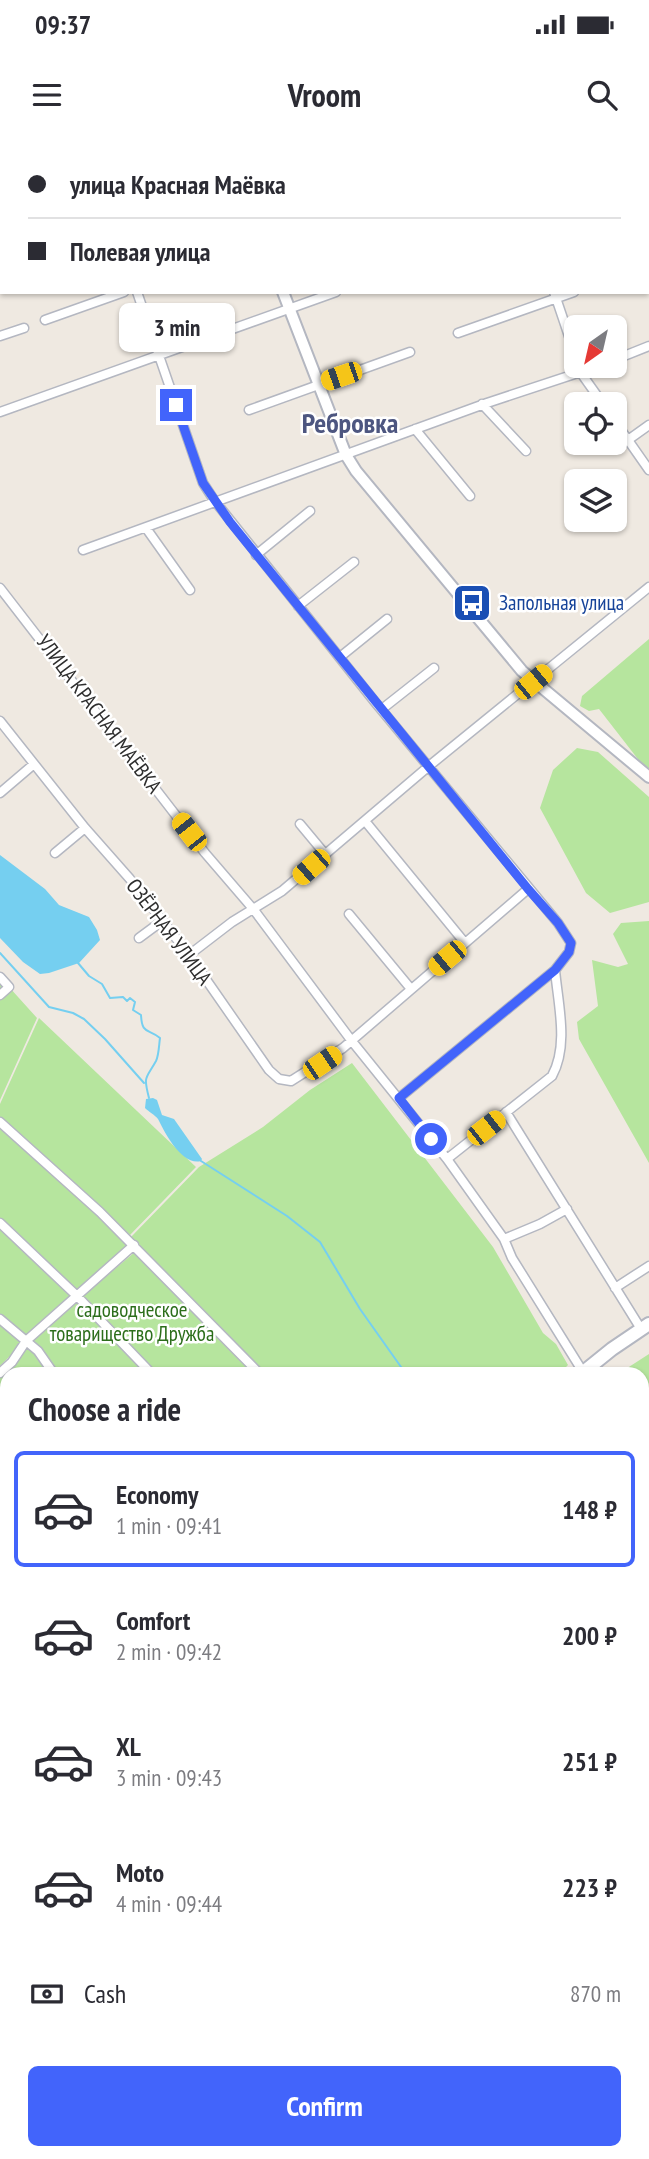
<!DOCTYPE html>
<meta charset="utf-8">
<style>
:root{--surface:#fff;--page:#f7f7f7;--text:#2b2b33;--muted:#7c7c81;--line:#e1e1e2;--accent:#4264fb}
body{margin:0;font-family:"PT Sans Narrow",sans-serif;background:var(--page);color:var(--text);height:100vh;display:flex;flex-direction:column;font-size:26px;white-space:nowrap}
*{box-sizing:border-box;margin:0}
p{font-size:23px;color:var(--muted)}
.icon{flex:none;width:38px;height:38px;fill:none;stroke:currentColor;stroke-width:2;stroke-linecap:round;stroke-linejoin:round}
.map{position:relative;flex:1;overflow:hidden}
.drawer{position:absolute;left:0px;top:1227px;width:649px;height:793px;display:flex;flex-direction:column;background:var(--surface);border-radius:21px 21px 0 0;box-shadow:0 2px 5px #0004}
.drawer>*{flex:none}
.guide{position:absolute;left:0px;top:0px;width:649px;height:154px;box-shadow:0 2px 5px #0004;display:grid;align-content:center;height:154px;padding:0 28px;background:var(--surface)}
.needle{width:46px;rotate:214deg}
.tools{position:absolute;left:564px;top:175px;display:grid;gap:14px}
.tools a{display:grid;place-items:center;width:63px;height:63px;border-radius:10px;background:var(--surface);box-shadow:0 2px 5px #0004;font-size:35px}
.end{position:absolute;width:32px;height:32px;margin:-16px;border:9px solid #4264fb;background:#fff;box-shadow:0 0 0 4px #fff}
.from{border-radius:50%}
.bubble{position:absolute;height:49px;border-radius:10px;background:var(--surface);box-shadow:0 2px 5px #0004;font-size:23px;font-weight:600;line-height:49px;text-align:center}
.car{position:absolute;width:21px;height:42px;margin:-21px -10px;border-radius:9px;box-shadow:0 0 5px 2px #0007;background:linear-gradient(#f5c518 24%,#345 0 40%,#f5c518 0 76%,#345 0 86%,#f5c518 0)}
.guide b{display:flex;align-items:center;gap:24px;height:66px;font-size:26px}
.guide b+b{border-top:2px solid var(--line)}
.guide i{width:18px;height:18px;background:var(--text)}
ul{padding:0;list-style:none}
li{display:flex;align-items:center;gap:21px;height:116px;margin:0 14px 10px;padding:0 14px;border:4px solid transparent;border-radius:10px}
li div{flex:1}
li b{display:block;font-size:26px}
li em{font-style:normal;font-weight:600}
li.on{border-color:var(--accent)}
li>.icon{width:63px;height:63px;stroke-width:1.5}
h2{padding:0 28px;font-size:32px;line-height:84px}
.pay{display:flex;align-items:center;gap:18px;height:77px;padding:0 28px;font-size:26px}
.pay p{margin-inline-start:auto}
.button{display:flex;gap:14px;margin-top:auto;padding:14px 28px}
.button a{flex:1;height:80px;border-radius:10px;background:var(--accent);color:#fff;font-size:28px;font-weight:600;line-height:80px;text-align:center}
.status{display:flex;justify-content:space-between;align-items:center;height:49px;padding:0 35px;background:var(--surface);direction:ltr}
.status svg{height:19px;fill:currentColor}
header{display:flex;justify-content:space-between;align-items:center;height:91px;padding:0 28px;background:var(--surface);font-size:32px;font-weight:600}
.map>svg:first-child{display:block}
.green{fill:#b6e59e}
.water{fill:#75cff0}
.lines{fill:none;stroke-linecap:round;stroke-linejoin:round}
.stream{stroke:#75cff0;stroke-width:2}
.minor-casing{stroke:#b4b7c1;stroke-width:11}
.tertiary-casing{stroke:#b4b7c1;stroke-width:14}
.secondary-casing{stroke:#b4b7c1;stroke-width:16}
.minor{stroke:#fff;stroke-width:8}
.tertiary{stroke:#fff;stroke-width:10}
.secondary{stroke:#fff;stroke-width:12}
.route{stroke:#4264fb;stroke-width:9}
.labels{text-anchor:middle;stroke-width:5;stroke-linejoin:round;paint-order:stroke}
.transit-label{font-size:21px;fill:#164399;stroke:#fff;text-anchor:start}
.street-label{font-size:21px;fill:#2e2e2e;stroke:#fff}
.park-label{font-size:21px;fill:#2c6e1b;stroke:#fff}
.district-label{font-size:28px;font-weight:bold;fill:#4d5680;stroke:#fff}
</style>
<div class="status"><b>09:37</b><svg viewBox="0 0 49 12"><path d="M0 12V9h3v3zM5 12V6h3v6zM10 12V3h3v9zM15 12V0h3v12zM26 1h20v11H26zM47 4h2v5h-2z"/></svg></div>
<header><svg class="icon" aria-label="menu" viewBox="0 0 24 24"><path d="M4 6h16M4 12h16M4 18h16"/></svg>Vroom<svg class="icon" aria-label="search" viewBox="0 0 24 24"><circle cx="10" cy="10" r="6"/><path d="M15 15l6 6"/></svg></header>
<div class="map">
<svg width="649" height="2019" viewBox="0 0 649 2019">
<rect width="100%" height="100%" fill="#efe9e1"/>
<path class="green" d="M 649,499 L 649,630 L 641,623 L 599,569 L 589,571 L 580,566 L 582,556 Z
M 577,608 L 598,612 L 649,657 L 649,762 L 610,773 L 586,753 L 540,668 L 553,630 Z
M 649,781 L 649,1023 L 579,899 L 577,882 L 598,866 L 592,820 L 618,827 L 628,824 L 613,794 L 621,783 Z
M 0,837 L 37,878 L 0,960 Z
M 39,878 L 196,1027 L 130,1095 L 25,1002 L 129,1104 L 46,1180 L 0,1226 L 0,964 Z
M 352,923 L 493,1107 L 543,1193 L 556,1204 L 568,1225 L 559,1234 L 267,1234 L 131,1097 L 199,1027 L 263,987 L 310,950 Z
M 135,1112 L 253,1234 L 56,1234 L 30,1200 Z
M 29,1201 L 53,1234 L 7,1234 L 7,1435 L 0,1424 L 0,1229 Z
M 649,1214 L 649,2019 L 323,2019 L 324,2012 L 642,2012 L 642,1234 L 618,1234 Z
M 0,1428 L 7,1439 L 7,1753 L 0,1760 Z
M 7,1801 L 7,2012 L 277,2012 L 277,2019 L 0,2019 L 0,1808 Z"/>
<path class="water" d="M 0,715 L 45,749 L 59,765 L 89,777 L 97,790 L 100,800 L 79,823 L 49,833 L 40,834 L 23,822 L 0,798 Z
M 153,958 L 157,960 L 162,975 L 174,979 L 202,1019 L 201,1021 C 182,1026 165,993 158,979 C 155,975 149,972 145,968 L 146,959 Z"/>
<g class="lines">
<path class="stream" d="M 0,813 L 49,867 L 73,873 L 84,879 L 105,899 L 144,943
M 78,823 L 89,836 L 102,844 L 110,858 L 123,857 L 127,861 L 130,858 L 135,862 L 133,870 L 141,875 C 142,895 148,888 160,898 C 159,904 159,915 156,921 C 146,939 143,935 149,958
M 201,1021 L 287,1076 L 320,1102 L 360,1169 L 406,1234
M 642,1929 L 649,1932"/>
<defs>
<path id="minor" d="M 83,0 L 84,2
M 497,0 L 498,2
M 115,2 L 120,0
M 433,2 L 438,0
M 648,41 L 649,40
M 0,42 L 2,42
M 648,126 L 649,126
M 137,152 L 203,343 L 214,360 L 375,562 L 558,783 L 571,803 L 569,812 L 555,830 L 399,958
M 554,152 L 576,217
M 45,180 L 124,152
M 458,193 L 574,152
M 0,196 L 24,188
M 614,220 L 649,206
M 579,226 L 581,233 L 603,264
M 482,264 L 526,311
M 249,270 L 410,212
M 0,272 L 336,152
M 614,280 L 649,330
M 415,289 L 470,356
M 628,300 L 649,285
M 146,388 L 190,450
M 83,410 L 487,263 L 599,226
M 256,415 L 310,371
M 0,448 L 205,713 L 254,770 L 351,900 L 447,1019 L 504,1099 L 512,1118 L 583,1232
M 298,466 L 354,422
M 340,517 L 387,479
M 382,569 L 434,528
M 0,581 L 85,688 L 130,739 L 189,815 L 269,930 L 279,939 L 291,941 L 343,908 L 528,749
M 0,653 L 34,624
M 365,681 L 465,803
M 300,684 L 325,714
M 55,713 L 85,688
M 349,774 L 411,849
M 139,798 L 162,781
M 189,815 L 232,782 L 282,751 L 429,626 L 649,447
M 0,837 L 9,847 L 0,855
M 506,972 L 641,1189
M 0,982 L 100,1072 L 260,1234
M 447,1019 L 552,936 C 569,905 558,864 555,830
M 0,1083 L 77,1156 L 152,1234
M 504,1099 L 540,1084 L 567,1069
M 615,1148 L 649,1126
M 0,1179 L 38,1211 L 54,1234
M 0,1233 L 12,1222 L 26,1201 L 134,1105
M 0,1288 L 7,1298
M 0,1413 L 7,1423
M 0,1619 L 7,1629"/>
<path id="tertiary" d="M 231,0 L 231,2
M 283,152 L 346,315 L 356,331 L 522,531 L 649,637"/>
<path id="secondary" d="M 581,1234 L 612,1209 L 649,1184
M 0,1780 L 7,1773"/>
</defs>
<use href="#minor" class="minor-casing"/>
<use href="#tertiary" class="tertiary-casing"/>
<use href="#secondary" class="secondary-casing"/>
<use href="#minor" class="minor"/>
<use href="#tertiary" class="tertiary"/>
<use href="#secondary" class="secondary"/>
</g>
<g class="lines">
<path class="route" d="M 176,265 L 203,343 L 230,382 L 528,749 L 558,783 L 571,803 L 569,812 L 555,830 L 399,958 L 431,999"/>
</g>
<defs>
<symbol id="bus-square" viewBox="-11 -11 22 22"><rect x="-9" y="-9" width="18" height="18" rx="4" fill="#1a4fb4" stroke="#fff"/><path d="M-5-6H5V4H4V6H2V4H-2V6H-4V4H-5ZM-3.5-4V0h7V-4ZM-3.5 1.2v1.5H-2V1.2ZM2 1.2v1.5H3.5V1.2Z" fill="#fff"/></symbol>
</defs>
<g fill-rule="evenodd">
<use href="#bus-square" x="450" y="441" width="44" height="44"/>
</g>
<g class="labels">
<g class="transit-label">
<text x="499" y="470">Запольная улица</text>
</g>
<g class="street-label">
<text transform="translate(99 574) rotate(53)" y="7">УЛИЦА КРАСНАЯ МАЁВКА</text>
<text transform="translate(169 792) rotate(53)" y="7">ОЗЁРНАЯ УЛИЦА</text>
</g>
<g class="park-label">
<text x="132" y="1177">садоводческое<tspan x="132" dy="24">товарищество Дружба</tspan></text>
</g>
<g class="district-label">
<text x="350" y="293">Ребровка</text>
</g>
</g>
</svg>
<div class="tools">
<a><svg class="needle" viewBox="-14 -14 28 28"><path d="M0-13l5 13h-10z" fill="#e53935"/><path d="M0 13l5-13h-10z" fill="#7c7c81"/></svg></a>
<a><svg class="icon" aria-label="locate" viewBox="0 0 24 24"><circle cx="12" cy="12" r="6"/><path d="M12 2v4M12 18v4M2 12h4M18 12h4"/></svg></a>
<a><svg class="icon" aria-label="layers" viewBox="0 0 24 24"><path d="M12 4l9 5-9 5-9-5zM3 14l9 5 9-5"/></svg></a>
</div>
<i class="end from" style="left:431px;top:999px"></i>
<i class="end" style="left:176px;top:265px"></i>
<div class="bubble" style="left:119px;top:163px;width:116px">3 min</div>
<i class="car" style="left:341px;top:236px;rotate:251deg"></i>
<i class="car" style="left:533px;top:542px;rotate:51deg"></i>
<i class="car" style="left:189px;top:692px;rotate:322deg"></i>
<i class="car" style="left:311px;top:727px;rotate:229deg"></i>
<i class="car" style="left:447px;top:818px;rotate:230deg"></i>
<i class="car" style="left:322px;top:923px;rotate:56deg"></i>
<i class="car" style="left:486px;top:988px;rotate:52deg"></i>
<div class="guide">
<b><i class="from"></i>улица Красная Маёвка</b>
<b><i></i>Полевая улица</b>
</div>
<section class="drawer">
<h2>Choose a ride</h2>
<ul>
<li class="on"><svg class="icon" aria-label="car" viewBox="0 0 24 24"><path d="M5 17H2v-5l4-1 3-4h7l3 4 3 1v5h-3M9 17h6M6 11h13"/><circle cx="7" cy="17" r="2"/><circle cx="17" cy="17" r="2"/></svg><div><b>Economy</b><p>1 min · 09:41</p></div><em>148 ₽</em></li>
<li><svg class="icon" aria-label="car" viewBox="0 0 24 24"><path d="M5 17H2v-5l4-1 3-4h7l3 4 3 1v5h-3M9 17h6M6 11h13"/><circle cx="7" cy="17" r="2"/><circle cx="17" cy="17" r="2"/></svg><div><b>Comfort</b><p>2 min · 09:42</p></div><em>200 ₽</em></li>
<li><svg class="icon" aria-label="car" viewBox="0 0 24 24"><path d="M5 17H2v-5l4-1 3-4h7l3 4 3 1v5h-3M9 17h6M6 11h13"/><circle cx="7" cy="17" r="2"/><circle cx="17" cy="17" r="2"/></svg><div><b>XL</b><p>3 min · 09:43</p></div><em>251 ₽</em></li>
<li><svg class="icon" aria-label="car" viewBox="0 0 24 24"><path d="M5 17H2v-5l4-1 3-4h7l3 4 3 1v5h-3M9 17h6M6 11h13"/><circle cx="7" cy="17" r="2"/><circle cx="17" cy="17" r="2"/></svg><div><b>Moto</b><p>4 min · 09:44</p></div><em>223 ₽</em></li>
</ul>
<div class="pay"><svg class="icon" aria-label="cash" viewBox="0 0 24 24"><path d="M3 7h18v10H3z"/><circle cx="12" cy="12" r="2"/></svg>Cash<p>870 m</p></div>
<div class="button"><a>Confirm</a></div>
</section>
</div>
